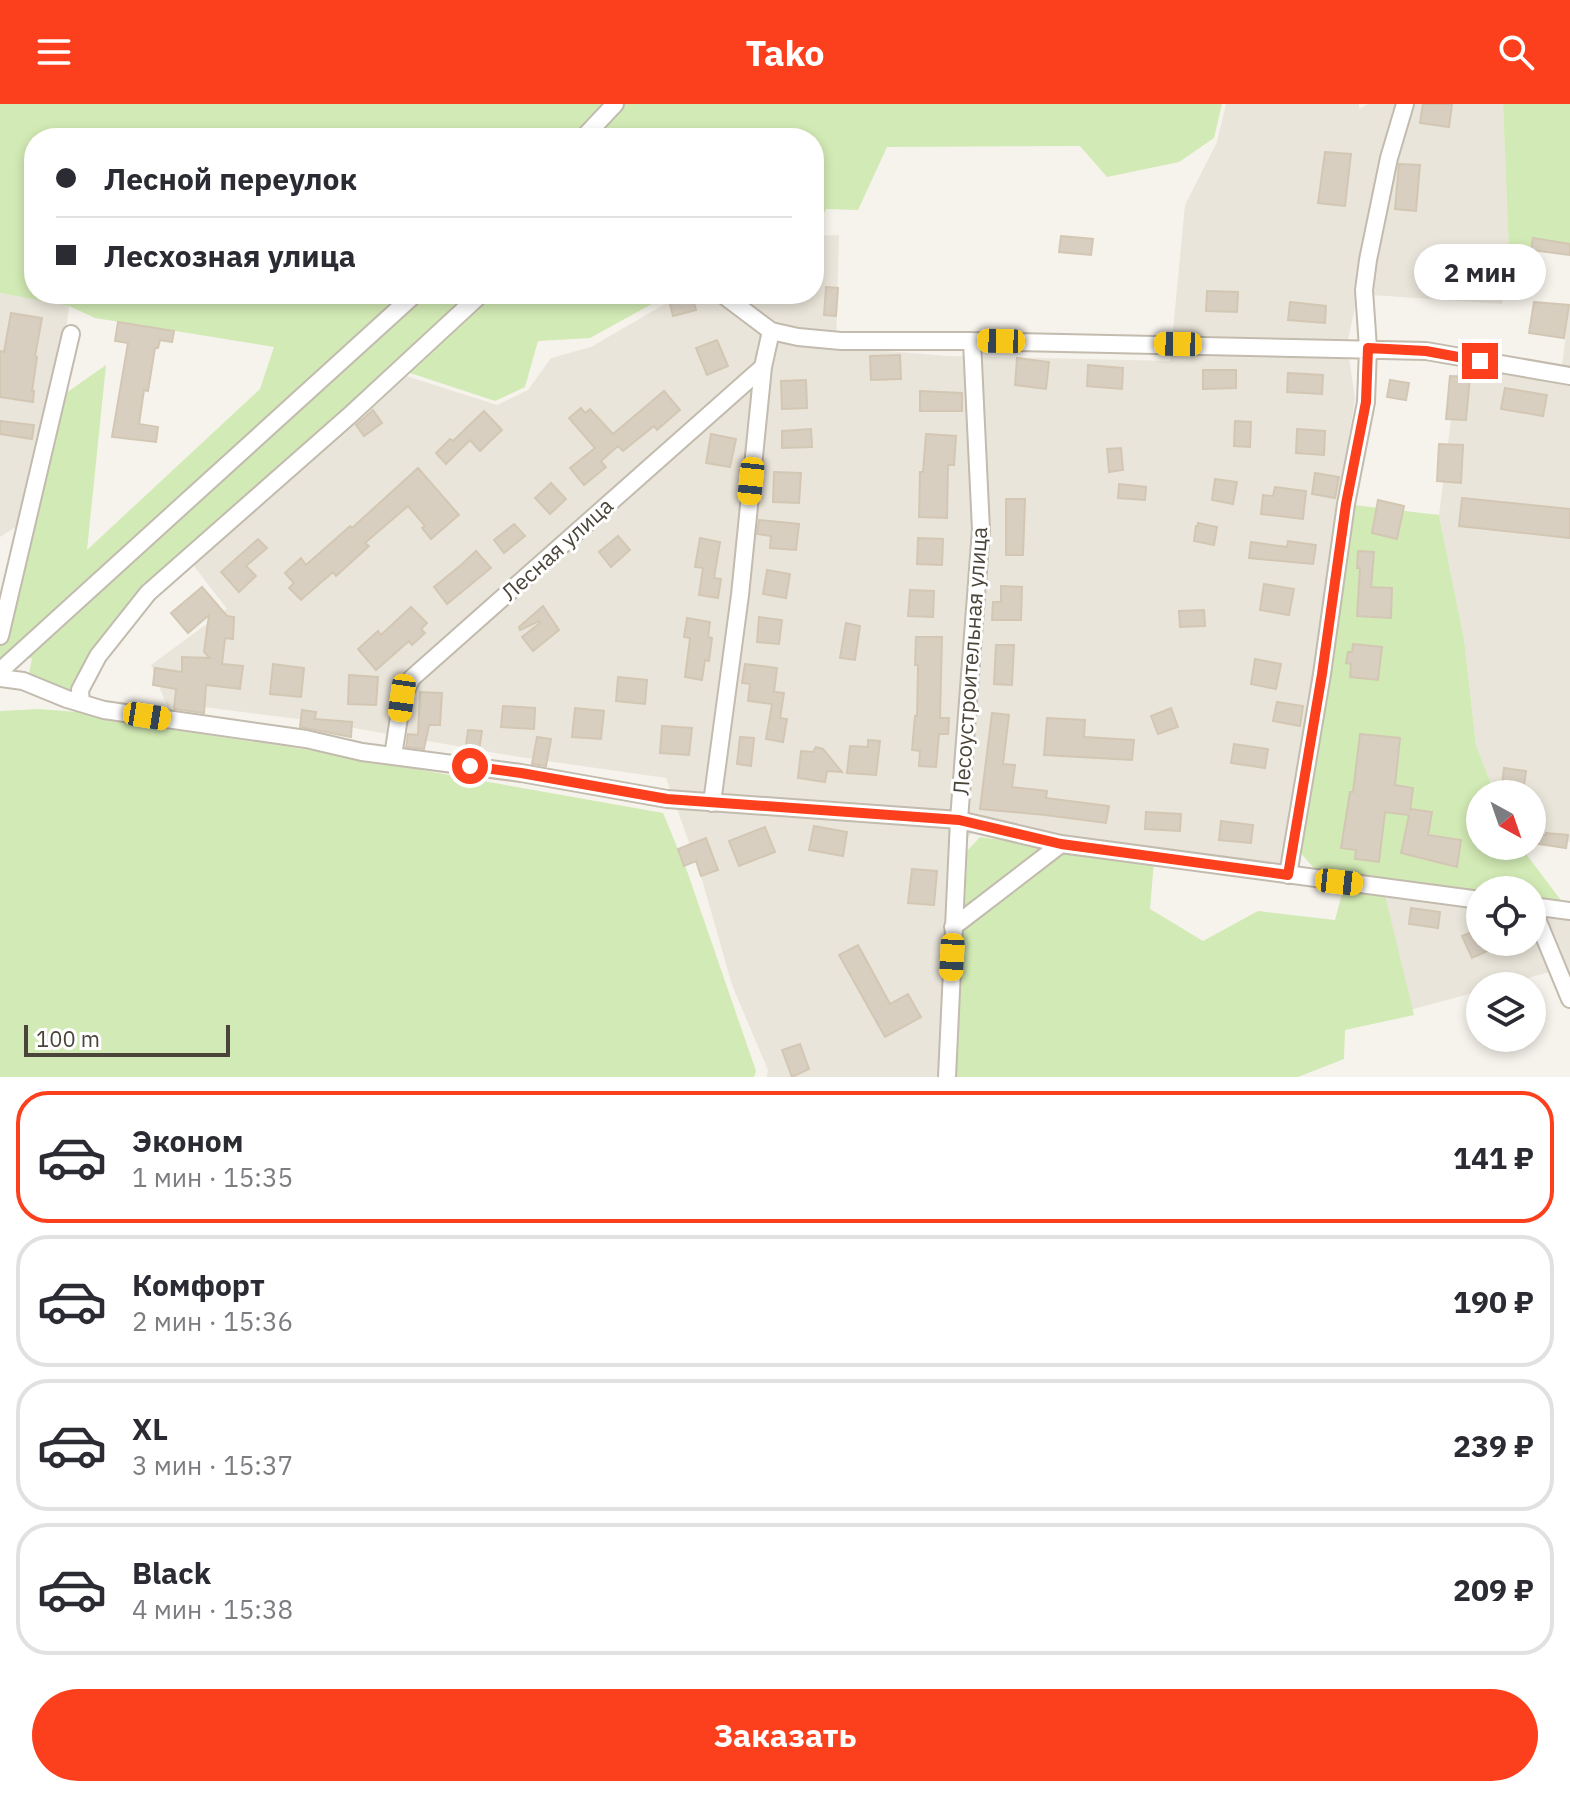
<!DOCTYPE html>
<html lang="ru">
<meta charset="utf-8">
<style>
:root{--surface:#fff;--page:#f7f7f7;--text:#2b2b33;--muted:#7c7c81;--line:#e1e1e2;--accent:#fc3f1d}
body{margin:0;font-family:"IBM Plex Sans",sans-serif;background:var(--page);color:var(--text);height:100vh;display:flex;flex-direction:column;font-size:30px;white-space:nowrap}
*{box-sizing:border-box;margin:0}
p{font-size:26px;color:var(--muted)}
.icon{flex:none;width:44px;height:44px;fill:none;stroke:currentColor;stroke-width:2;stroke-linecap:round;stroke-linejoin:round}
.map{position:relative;height:973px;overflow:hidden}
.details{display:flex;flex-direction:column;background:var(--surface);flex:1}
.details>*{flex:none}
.guide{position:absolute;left:24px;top:24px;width:800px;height:176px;border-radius:32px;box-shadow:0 4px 12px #0003;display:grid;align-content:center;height:176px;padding:0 32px;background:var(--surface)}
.needle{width:52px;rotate:140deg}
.fabs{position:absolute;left:1466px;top:676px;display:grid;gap:16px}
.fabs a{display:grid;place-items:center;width:80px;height:80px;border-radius:50%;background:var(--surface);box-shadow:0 4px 12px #0003;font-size:40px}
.scale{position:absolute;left:24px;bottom:20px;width:206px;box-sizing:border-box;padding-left:8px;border:4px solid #4b4439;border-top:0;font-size:22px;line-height:28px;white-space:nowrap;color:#4b4439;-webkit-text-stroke:6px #fff;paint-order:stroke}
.end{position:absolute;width:36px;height:36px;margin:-18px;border:10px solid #fc3f1d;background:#fff;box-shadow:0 0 0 4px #fff}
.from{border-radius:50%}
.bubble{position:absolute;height:56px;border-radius:28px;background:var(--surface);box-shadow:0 4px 12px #0003;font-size:26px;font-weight:700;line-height:56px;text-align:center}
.car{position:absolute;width:24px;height:48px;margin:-24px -12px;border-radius:10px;box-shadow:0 0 6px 2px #0007;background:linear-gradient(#f5c518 24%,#345 0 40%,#f5c518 0 76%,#345 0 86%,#f5c518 0)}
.guide b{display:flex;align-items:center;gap:28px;height:76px;font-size:30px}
.guide b+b{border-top:2px solid var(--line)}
.guide i{width:20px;height:20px;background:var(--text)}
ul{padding:14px 0 0;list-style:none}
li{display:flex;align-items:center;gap:24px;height:132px;margin:0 16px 12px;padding:0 16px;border:4px solid var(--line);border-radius:32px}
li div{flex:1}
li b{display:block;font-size:30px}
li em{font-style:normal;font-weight:700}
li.current{border-color:var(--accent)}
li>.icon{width:72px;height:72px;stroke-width:1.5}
.action{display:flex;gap:16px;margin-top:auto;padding:16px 32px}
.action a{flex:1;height:92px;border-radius:48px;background:var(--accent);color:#fff;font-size:32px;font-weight:700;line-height:92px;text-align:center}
header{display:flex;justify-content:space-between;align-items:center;height:104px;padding:0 32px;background:var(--accent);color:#fff;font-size:36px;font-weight:700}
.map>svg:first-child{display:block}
.residential{fill:#eae5da}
.green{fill:#d2eab5}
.building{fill:#d8cfc1;stroke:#d3c7b4;stroke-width:2}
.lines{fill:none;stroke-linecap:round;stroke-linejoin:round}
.street-casing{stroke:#c2bbae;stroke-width:20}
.street{stroke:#fff;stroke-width:16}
.route{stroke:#fc3f1d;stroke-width:10}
.labels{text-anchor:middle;stroke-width:6;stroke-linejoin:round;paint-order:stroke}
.street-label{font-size:22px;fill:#4b4439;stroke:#fff}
</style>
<header><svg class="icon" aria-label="menu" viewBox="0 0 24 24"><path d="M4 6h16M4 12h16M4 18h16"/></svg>Tako<svg class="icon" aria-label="search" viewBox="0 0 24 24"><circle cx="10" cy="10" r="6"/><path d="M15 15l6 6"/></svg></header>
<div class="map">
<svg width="1570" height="973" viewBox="0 0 1570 973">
<rect width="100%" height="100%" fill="#f6f3ec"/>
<path class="residential" d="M 1226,0 L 1359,0 L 1359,5 L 1368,0 L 1503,0 L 1509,150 L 1502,200 L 1358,190 L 1347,240 L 1355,294 L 1282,766 L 978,723 L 956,745 L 940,973 L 767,973 L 768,966 L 732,881 L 701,772 L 666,674 L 519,653 L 314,617 L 203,603 L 168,605 L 151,561 L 227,505 L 190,457 L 400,270 L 497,301 L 528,286 L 551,254 L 591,243 L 682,190 L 814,190 L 814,132 L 817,132 L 839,131 L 836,243 L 948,252 L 1170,257 L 1185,101 L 1217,38 Z
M 0,189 L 69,202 L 64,244 L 27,416 L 0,433 Z
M 1570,198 L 1570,738 L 1532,732 L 1532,690 L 1495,690 L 1476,641 L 1464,535 L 1439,411 L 1459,253 L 1561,270 Z
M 1379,783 L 1480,796 L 1480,838 L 1532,838 L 1532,802 L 1570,807 L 1570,895 L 1557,866 L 1498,882 L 1480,882 L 1480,887 L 1410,906 Z"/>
<path class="green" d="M 0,0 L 1222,0 L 1214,34 L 1179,58 L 1107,73 L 1080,42 L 887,43 L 858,106 L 826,105 L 816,127 L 814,127 L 814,34 L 34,34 L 34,190 L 670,190 L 590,234 L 538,237 L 525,283 L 495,297 L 398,265 L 114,520 L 69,591 L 28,575 L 32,554 L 0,557 L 0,537 L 41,394 L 59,294 L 106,261 L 87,446 L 260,285 L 274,243 L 95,214 L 69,202 L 0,189 Z
M 1503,0 L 1570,0 L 1570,142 L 1509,150 Z
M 1346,400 L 1439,411 L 1464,535 L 1476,641 L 1495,690 L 1480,690 L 1480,742 L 1520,742 L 1569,807 L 1532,802 L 1532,786 L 1480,786 L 1480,796 L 1324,776 L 1294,741 Z
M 38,605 L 103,610 L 167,625 L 309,646 L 663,709 L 687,767 L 756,967 L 754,973 L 0,973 L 0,607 Z
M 980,733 L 1154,757 L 1150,805 L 1203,837 L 1258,807 L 1335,816 L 1344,782 L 1384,787 L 1414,911 L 1345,926 L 1344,955 L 1298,973 L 953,973 L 964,825 L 967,747 Z"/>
<path class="building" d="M 1423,0 L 1452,0 L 1449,23 L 1420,19 Z
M 1325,48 L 1351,50 L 1345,102 L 1318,99 Z
M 1399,60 L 1420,61 L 1416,107 L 1395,105 Z
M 1061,132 L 1093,135 L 1091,151 L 1059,148 Z
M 1533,134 L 1570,140 L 1570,151 L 1531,146 Z
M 1429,151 L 1457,153 L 1454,178 L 1427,176 Z
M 826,183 L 838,184 L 836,212 L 824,211 Z
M 1207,187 L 1238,188 L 1237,208 L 1206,207 Z
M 692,191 L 696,206 L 673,212 L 669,196 Z
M 1290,198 L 1326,202 L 1325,219 L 1288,216 Z
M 1534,198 L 1569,201 L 1564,234 L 1529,229 Z
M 11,209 L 42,214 L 35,252 L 37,253 L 32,287 L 34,287 L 33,298 L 0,293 L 0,247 L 4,248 Z
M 118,218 L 174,227 L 172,238 L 160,236 L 158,244 L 155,244 L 148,287 L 144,286 L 139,320 L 158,323 L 156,338 L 112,333 L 128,239 L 115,237 Z
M 717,236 L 728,262 L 707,271 L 696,244 Z
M 900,251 L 901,275 L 871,276 L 870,252 Z
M 1017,254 L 1049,258 L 1046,285 L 1015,281 Z
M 1088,261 L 1123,264 L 1122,285 L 1087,282 Z
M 1203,266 L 1236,266 L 1236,284 L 1203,285 Z
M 1288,269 L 1323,271 L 1322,290 L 1287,288 Z
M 1450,272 L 1470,273 L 1466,316 L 1446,315 Z
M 806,276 L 807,304 L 782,305 L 781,277 Z
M 1390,276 L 1409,279 L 1406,296 L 1387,293 Z
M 1505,284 L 1547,291 L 1543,312 L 1501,305 Z
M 664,287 L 680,306 L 657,326 L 654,322 L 623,347 L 618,342 L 601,357 L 606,363 L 584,381 L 570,364 L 595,344 L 569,314 L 581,304 L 585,309 L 590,305 L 613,330 Z
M 920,287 L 962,289 L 962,307 L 920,307 Z
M 373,306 L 382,319 L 364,332 L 356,321 Z
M 484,307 L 502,326 L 480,347 L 470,336 L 446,360 L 436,349 L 450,335 L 453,337 Z
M 0,317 L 34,321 L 32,335 L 0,330 Z
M 1235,317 L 1251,318 L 1250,343 L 1234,342 Z
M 811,325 L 812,343 L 782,344 L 782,327 Z
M 1297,325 L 1325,327 L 1324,351 L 1296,349 Z
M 711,330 L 736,335 L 730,363 L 706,359 Z
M 926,330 L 956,332 L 954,361 L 948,361 L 947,414 L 919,413 L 920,368 L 923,368 Z
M 1439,340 L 1463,341 L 1461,379 L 1437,377 Z
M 1121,344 L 1123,366 L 1109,368 L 1107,345 Z
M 418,364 L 459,411 L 431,435 L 422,424 L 425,422 L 408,402 L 365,439 L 369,442 L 336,472 L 333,468 L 301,496 L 289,484 L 294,479 L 285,469 L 301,454 L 306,461 L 350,422 L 352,424 Z
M 774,368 L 801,369 L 799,399 L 773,398 Z
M 1315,369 L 1339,373 L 1335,394 L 1312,390 Z
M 1215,375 L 1237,378 L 1233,400 L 1212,396 Z
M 551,379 L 566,395 L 550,410 L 535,394 Z
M 1119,380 L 1146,383 L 1145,396 L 1118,394 Z
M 1275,383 L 1306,387 L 1303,415 L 1261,410 L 1263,391 L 1273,392 Z
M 1462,394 L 1570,405 L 1570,434 L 1459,422 Z
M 1006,395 L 1025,395 L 1023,451 L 1006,451 Z
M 1378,396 L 1404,402 L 1397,435 L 1372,429 Z
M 759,416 L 799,420 L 796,446 L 770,444 L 771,432 L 757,430 Z
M 1198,419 L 1217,423 L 1214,441 L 1194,437 L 1196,422 L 1198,422 Z
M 514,420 L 525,432 L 504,449 L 494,436 Z
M 618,432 L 630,446 L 611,463 L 599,448 Z
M 700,434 L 720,438 L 714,474 L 721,475 L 718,494 L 699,491 L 703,464 L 695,463 Z
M 918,434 L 943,435 L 942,461 L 917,460 Z
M 258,435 L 267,444 L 246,462 L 256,472 L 239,488 L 221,468 Z
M 1288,437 L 1316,441 L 1313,460 L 1249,454 L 1251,438 L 1287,443 Z
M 476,447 L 491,464 L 447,500 L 434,483 L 461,461 Z
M 1358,447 L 1374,448 L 1371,483 L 1392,484 L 1391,514 L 1357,512 L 1360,464 L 1357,464 Z
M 767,466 L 790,470 L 786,494 L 763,490 Z
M 1264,480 L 1294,485 L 1289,511 L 1260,506 Z
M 1001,482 L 1022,483 L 1021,516 L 992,516 L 993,498 L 1001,498 Z
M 202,483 L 227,512 L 234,513 L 233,535 L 225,534 L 222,560 L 243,562 L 240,585 L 206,581 L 204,609 L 174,605 L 176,585 L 153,581 L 155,564 L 182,568 L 182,553 L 210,554 L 204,548 L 209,511 L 188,529 L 171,509 Z
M 910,486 L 934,487 L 933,513 L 908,512 Z
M 543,502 L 559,526 L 533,547 L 522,533 L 540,519 L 539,517 L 520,526 L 519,523 Z
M 411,503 L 427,519 L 421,525 L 425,529 L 412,541 L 409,537 L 376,566 L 358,545 L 378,527 L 381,531 Z
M 1204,506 L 1205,522 L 1180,523 L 1179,507 Z
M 759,513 L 782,516 L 779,540 L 757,538 Z
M 687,514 L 710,518 L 708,533 L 712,534 L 709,557 L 705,556 L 702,576 L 685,573 L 690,534 L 684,533 Z
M 846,519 L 860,522 L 855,556 L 840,554 Z
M 916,533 L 942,533 L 940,614 L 949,614 L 948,630 L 939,630 L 936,663 L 919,662 L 920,647 L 912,646 L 915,612 L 917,612 L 918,561 L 915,561 Z
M 1353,540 L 1382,543 L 1378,576 L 1350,573 L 1351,560 L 1346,559 L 1348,548 L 1352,548 Z
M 996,541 L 1014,541 L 1012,581 L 994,580 Z
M 1255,555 L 1281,560 L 1276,585 L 1251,580 Z
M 273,560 L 304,564 L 301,593 L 270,590 Z
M 745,560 L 777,564 L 774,588 L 784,589 L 780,614 L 787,615 L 783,638 L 766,635 L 772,600 L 748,597 L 750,580 L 742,579 Z
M 349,571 L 378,573 L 376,601 L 348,600 Z
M 618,573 L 647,576 L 645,600 L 616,597 Z
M 420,588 L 442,589 L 440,621 L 429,621 L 424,645 L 406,643 L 408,630 L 418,631 Z
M 1277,598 L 1303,602 L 1300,622 L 1273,617 Z
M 503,602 L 535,604 L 534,625 L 501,623 Z
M 575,604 L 604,607 L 601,635 L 572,633 Z
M 1171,604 L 1178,623 L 1158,630 L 1151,612 Z
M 302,606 L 316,608 L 315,615 L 352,618 L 351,633 L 300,623 Z
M 992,609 L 1009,611 L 1003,660 L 1015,661 L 1012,683 L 1047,687 L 1046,694 L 1109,702 L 1106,719 L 1045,711 L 980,705 Z
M 1047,614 L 1085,616 L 1084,633 L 1134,636 L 1132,656 L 1044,651 Z
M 662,622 L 692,624 L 689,651 L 660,649 Z
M 468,626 L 482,627 L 478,652 L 465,650 Z
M 1360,630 L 1400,634 L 1395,681 L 1413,684 L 1410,707 L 1411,705 L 1432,708 L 1428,731 L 1461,736 L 1457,763 L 1401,749 L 1409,711 L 1385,708 L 1379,758 L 1355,755 L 1356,746 L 1341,744 L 1350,688 L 1353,688 Z
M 537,633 L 551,635 L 546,662 L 532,660 Z
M 740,633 L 754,634 L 751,662 L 737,660 Z
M 868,636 L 880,637 L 876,671 L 847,669 L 850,642 L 868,643 Z
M 1234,640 L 1268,645 L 1265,664 L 1231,659 Z
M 816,643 L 823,645 L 842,668 L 827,667 L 825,678 L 798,674 L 801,647 L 813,648 Z
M 1504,664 L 1526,667 L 1523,690 L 1501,690 Z
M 1146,708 L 1181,710 L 1180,727 L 1145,725 Z
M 1221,717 L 1253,721 L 1251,739 L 1219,736 Z
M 814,722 L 847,728 L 843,752 L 809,746 Z
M 765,723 L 775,748 L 739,762 L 729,737 Z
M 1546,729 L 1568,731 L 1566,744 L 1532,739 L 1532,730 L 1546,731 Z
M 706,734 L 718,766 L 701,772 L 696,757 L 684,762 L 678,745 Z
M 912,765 L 937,767 L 934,801 L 908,799 Z
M 1411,804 L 1440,808 L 1438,824 L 1409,820 Z
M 1480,824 L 1480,838 L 1507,838 L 1472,854 L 1462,832 Z
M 858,841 L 890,900 L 908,890 L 921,913 L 885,933 L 839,851 Z
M 800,940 L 809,965 L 792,973 L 782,946 Z"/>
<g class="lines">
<defs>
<path id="street" d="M 583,34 L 615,0
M 722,190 L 771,227 L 798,233 L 841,237 L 972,237 L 1426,247 L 1570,272
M 0,532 L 71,230
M 0,567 L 415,190
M 0,574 L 23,577 L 67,595 L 104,606 L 306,635 L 362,648 L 521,669 L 667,695 L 959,716 L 1061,740 L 1480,796
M 81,599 L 80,586 L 98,552 L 148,489 L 349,312 L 481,190
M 393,652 L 402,594 L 412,574 L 763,263
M 712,699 L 740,491 L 763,263 L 771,227
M 1288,771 L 1322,570 L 1346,400 L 1366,298 L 1368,244 L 1364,186 L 1368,156 L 1389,54 L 1405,0
M 1532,802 L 1570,807
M 1532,803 L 1570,895
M 953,823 L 1061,740
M 947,973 L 959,716 L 981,426 L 972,237"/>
</defs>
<use href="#street" class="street-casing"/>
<use href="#street" class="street"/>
</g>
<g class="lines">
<path class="route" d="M 470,662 L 521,669 L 667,695 L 959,716 L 1061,740 L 1288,771 L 1322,570 L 1346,400 L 1366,298 L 1368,244 L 1426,247 L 1480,257"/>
</g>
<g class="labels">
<g class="street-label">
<text transform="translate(557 445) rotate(-42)" y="8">Лесная улица</text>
<text transform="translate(970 557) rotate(-86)" y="8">Лесоустроительная улица</text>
</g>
</g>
</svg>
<div class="fabs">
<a><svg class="needle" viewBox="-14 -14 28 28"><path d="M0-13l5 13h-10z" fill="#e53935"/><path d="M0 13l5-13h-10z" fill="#7c7c81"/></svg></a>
<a><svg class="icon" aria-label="locate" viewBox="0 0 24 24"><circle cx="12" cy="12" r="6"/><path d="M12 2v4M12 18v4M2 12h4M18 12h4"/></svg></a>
<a><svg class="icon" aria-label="layers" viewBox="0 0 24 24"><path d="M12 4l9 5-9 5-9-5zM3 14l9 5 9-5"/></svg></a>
</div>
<div class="scale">100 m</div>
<i class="end from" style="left:470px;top:662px"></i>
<i class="end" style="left:1480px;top:257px"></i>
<div class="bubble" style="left:1414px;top:140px;width:132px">2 мин</div>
<i class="car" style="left:1001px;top:237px;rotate:271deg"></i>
<i class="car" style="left:1178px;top:240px;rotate:271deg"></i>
<i class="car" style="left:751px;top:377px;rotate:186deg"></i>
<i class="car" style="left:402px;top:594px;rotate:188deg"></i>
<i class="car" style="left:147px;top:612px;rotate:99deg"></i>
<i class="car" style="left:1339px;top:778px;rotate:96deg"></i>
<i class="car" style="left:952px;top:853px;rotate:183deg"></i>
<div class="guide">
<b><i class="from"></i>Лесной переулок</b>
<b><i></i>Лесхозная улица</b>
</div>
</div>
<section class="details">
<ul>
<li class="current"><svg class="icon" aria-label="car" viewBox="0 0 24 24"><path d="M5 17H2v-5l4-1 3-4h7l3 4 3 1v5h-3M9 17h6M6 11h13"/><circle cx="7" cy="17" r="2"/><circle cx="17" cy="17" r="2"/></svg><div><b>Эконом</b><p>1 мин · 15:35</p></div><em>141 ₽</em></li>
<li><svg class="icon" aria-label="car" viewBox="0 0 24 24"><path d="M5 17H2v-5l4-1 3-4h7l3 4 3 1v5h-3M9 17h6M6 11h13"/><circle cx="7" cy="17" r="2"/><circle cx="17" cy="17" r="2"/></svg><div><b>Комфорт</b><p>2 мин · 15:36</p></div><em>190 ₽</em></li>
<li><svg class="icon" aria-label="car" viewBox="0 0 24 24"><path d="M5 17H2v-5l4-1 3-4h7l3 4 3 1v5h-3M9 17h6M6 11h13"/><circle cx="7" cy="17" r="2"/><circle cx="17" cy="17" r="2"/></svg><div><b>XL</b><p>3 мин · 15:37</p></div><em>239 ₽</em></li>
<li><svg class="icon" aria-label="car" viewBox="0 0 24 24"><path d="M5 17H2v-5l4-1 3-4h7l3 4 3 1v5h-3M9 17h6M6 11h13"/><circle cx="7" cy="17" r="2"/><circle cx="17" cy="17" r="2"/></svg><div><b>Black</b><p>4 мин · 15:38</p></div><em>209 ₽</em></li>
</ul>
<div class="action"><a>Заказать</a></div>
</section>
